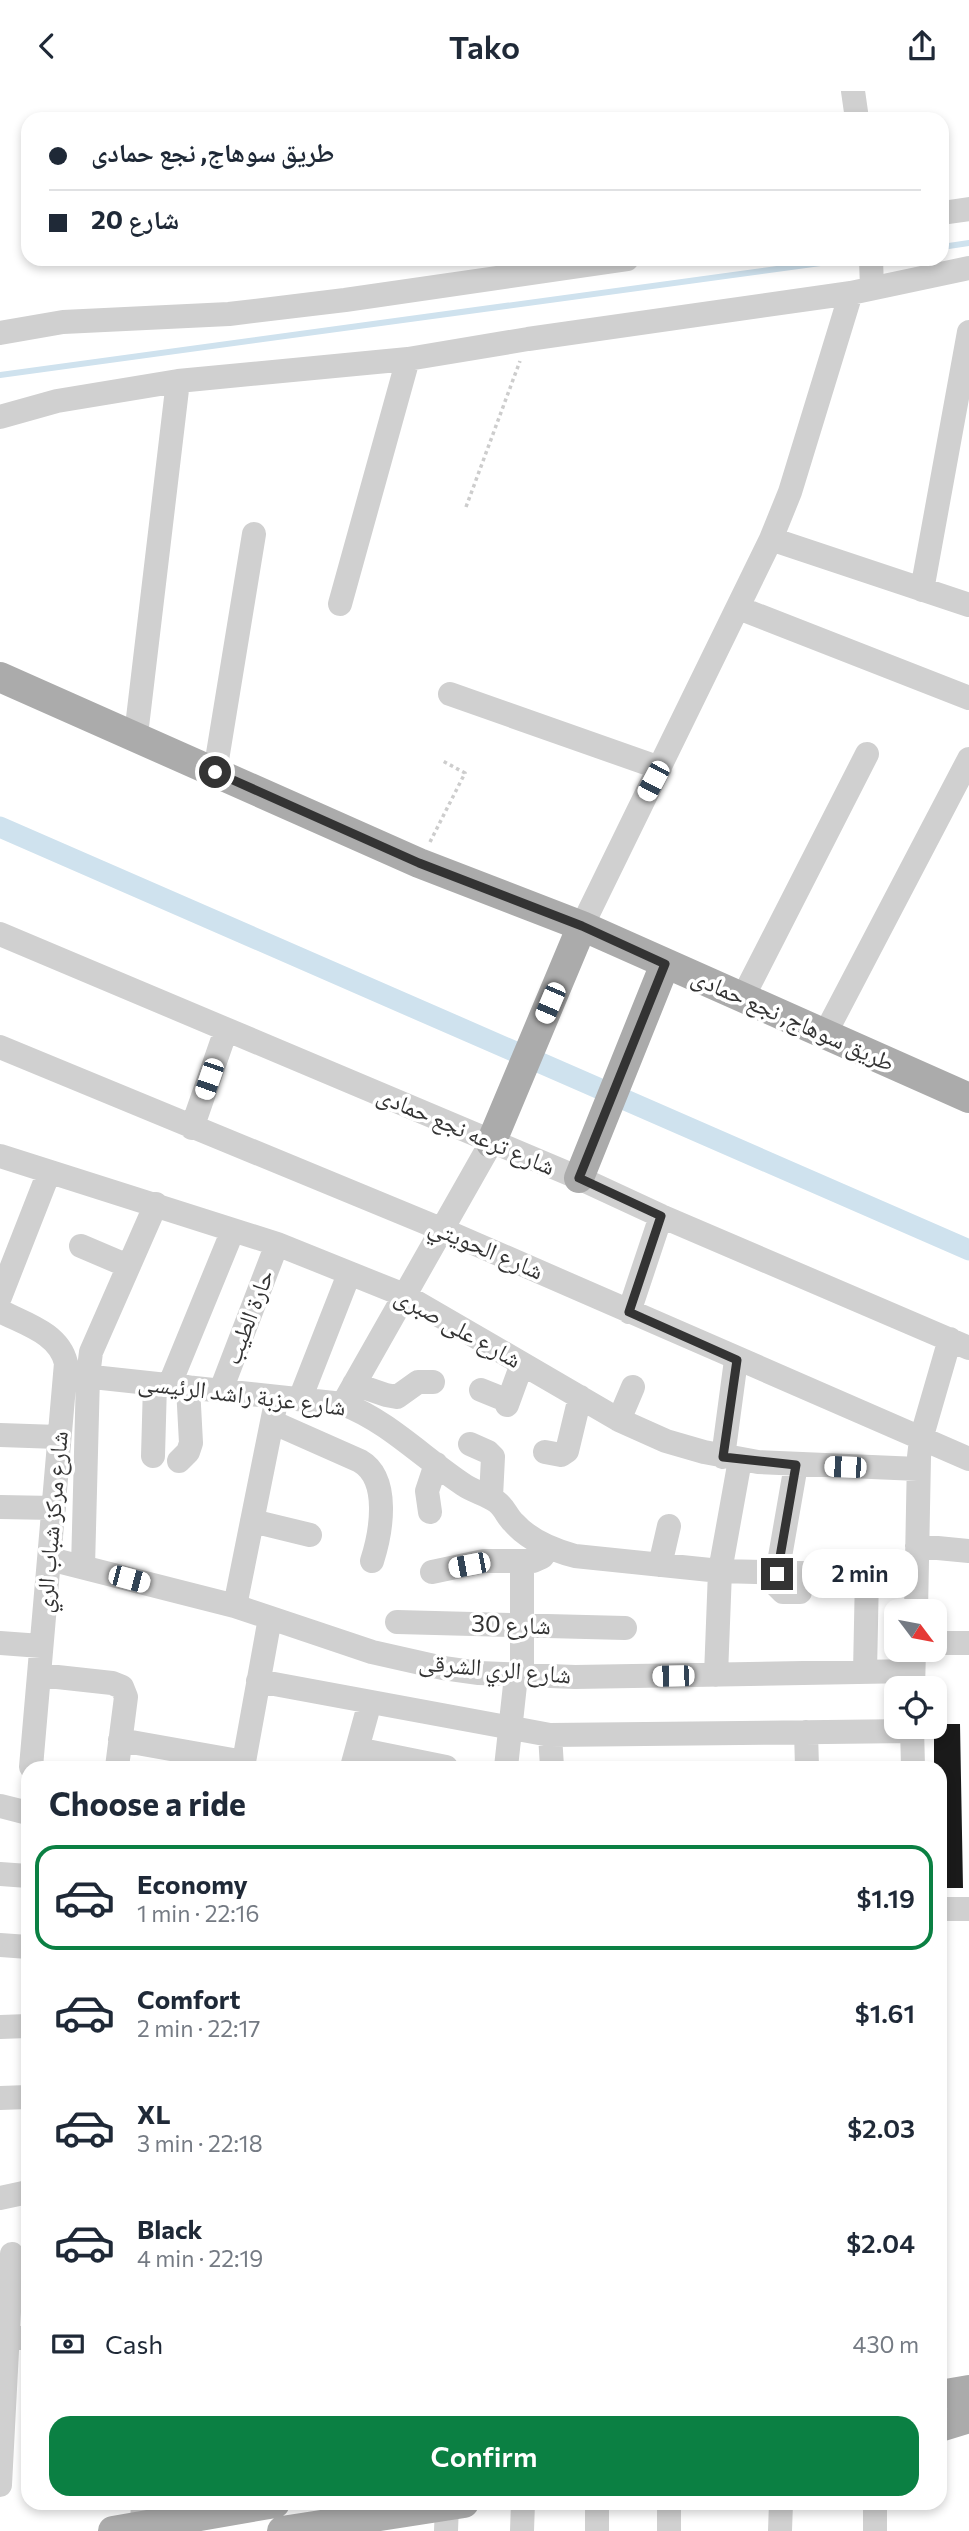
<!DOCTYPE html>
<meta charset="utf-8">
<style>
:root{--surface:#fff;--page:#f6f6f7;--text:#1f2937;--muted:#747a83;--line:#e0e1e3;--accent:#0b8043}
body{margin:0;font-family:Commissioner,"Noto Naskh Arabic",sans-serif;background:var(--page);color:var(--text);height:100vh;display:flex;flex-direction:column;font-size:26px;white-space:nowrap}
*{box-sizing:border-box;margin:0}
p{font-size:23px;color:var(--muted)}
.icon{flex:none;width:38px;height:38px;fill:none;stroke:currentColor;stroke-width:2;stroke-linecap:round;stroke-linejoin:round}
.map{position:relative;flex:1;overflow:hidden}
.panel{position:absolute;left:21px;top:1670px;width:926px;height:749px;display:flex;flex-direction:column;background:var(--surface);border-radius:21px;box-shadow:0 4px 10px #0003}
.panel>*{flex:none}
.hud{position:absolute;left:21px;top:21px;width:928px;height:154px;border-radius:21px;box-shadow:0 4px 10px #0003;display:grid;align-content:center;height:154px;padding:0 28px;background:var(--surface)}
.needle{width:46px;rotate:122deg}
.controls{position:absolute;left:884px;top:1508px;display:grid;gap:14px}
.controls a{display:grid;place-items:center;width:63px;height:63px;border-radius:14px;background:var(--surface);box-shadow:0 4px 10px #0003;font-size:35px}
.end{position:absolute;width:32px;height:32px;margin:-16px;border:9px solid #333;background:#fff;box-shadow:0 0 0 4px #fff}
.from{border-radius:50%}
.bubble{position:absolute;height:49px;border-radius:21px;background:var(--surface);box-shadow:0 4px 10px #0003;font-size:23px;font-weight:600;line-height:49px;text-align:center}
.car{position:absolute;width:21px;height:42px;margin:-21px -10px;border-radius:9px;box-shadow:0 0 5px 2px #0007;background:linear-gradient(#fff 24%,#345 0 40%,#fff 0 76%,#345 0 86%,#fff 0)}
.hud b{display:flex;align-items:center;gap:24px;height:66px;font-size:26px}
.hud b+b{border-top:2px solid var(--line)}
.hud i{width:18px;height:18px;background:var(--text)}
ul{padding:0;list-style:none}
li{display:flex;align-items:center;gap:21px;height:105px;margin:0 14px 10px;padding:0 14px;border:4px solid transparent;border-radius:21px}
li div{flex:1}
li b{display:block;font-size:26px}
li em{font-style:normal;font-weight:600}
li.current{border-color:var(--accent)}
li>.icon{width:63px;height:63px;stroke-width:1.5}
h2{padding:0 28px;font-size:32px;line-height:84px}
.pay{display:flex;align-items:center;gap:18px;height:77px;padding:0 28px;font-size:26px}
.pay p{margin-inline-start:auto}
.primary-button{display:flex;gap:14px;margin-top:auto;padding:14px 28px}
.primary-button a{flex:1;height:80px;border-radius:21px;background:var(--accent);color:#fff;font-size:28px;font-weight:600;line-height:80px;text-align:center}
header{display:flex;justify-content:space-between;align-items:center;height:91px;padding:0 28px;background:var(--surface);font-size:32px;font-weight:600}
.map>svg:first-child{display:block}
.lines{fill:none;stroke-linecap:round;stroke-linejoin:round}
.stream{stroke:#cfe2ee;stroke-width:6}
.canal{stroke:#cfe2ee;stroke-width:21}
.building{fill:#1a1a1a}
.path{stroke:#cdcdcd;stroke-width:3.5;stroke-dasharray:3.5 3.5;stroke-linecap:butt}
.minor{stroke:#d0d0d0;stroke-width:24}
.major{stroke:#ababab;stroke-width:30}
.route{stroke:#333;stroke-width:9}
.labels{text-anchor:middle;stroke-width:7;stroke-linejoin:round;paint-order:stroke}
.street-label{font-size:24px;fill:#333;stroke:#fff}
</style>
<header><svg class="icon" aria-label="back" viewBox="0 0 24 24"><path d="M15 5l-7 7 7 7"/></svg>Tako<svg class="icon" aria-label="share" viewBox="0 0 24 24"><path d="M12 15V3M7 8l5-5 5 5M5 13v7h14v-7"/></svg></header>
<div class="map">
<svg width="969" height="2440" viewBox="0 0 969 2440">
<rect width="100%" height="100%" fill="#fff"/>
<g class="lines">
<path class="stream" d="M 942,156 L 969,152
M 0,284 L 850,168"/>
<path class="canal" d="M 0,736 L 969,1159"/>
</g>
<path class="building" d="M 934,1633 L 960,1633 L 963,1797 L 940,1797 L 940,1676 L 934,1676 Z"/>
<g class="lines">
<path class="path" d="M 466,416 L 520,270
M 430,751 L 465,682 L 441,669"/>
<path class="minor" d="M 853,0 L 857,28
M 942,122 L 969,118
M 871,168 L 872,197
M 0,242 L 63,231 L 229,223 L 345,209 L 627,168
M 0,326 L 57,310 L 178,290 L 408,268 L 528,248 L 851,202 L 969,177
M 771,448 L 969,514
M 922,499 L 969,241
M 340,513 L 408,268
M 739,517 L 969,607
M 450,603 L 660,677
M 136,644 L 178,290
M 215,681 L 254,443
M 582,835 L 771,448 L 790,401 L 851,202
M 0,843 L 579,1087 L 661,1125 L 969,1257
M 742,908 L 867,663
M 825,943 L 969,668
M 0,956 L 441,1138 L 969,1368
M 192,1037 L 226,939
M 0,1065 L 277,1153 L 404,1204 L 619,1329 L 666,1350 L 704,1361 L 758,1371 L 918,1378
M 81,1155 L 128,1175
M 0,1206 L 49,1081
M 0,1220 C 25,1233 59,1242 66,1272 L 31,1676
M 629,1221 L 661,1125
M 65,1283 L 343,1313 C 388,1330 423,1367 464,1394 C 474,1401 487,1403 497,1411 C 505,1417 507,1426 514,1432 C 530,1450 553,1459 575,1465 L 720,1480 L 916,1485
M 354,1293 L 386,1304 L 397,1306 L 418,1291 L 433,1291
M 169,1295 L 233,1139
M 221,1299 L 277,1153
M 481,1299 L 508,1310
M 300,1308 L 349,1183
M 343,1313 L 491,1052
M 507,1314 L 522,1273
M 619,1329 L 633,1296
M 272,1331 L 360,1370 C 391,1388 381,1442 372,1470
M 0,1344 L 58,1346
M 470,1353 L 488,1361 L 493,1366 L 491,1406
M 545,1361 L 561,1364 L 567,1360 L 580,1306
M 153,1365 L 155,1293
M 723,1366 L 736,1269
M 179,1370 L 188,1361 L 191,1352 L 188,1296
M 796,1374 L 777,1483 L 777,1495 L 783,1501 L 800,1501
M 0,1416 L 54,1417
M 430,1421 L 427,1400 L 436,1373
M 252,1430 L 310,1444
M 917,1455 L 969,1460
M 50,1468 L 235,1515 L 372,1561 L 443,1577 L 479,1582 L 575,1586 L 913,1580
M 522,1471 L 522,1585
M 660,1474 L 669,1435
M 83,1476 L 88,1285 L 91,1261 L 156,1113
M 432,1481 L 484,1470 L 533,1470 L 542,1466 L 549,1456
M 235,1515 L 277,1306
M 916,1521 L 919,1366 L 921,1348 L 950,1248
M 397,1531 L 625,1537
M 0,1552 L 41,1555
M 934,1552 L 969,1552
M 865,1581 L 867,1484
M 39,1584 L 112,1592 L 122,1596 L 126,1606 L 117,1676
M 716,1584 L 720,1480 L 740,1369
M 258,1590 L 550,1644 L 912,1640
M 913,1598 L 914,1559
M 912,1636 L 913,1676
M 806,1641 L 807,1676
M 550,1644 L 552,1676
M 120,1649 L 244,1671
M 357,1658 L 446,1676
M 243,1676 L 270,1527
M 352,1676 L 370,1611
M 506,1676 L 516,1585
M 0,1715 L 28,1722
M 0,1783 L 28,1785
M 940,1818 L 969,1818
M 0,1854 L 28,1856
M 0,1936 L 28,1935
M 0,2007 L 28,2006
M 0,2107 L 28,2101
M 6,2247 L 28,2247
M 0,2394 L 12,2163
M 142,2434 L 143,2412
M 446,2440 L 447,2414
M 522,2440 L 523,2412
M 597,2440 L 597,2412
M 669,2440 L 669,2412
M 780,2440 L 781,2412
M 875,2440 L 875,2412"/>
<path class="major" d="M 0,586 L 419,772 L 582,835 L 969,1007
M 491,1052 L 582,835
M 579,1087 L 665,873
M 940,2304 L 969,2299
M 940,2336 L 969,2327
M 113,2440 L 275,2412
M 282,2440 L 464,2412"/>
</g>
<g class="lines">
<path class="route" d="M 215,681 L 419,772 L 582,835 L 665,873 L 579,1087 L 661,1125 L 629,1221 L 737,1269 L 723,1366 L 796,1374 L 777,1483"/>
</g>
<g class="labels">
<g class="street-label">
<text transform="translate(793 929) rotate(24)" y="8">طريق سوهاج, نجع حمادى</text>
<text transform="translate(466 1040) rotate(23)" y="8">شارع ترعه نجع حمادى</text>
<text transform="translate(486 1158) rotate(23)" y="8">شارع الحويتي</text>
<text transform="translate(249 1226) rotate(-69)" y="8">حارة الطيب</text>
<text transform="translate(458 1237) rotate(29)" y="8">شارع على صبرى</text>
<text transform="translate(242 1304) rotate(7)" y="8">شارع عزبة راشد الرئيسى</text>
<text transform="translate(52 1431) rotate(-85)" y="8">شارع مركز شباب الري</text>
<text transform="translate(511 1534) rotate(2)" y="8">شارع 30</text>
<text transform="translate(495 1578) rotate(5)" y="8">شارع الري الشرقى</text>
</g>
</g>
</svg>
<div class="controls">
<a><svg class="needle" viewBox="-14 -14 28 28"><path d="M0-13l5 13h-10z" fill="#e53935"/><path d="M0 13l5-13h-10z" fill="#747a83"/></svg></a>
<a><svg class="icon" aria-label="locate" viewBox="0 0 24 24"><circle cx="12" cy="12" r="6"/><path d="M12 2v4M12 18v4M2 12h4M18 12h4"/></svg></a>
</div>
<i class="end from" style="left:215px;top:681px"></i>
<i class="end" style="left:777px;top:1483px"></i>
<div class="bubble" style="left:802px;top:1458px;width:116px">2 min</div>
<i class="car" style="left:653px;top:690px;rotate:208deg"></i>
<i class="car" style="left:550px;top:912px;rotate:203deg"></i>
<i class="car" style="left:209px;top:988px;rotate:199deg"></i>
<i class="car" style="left:845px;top:1376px;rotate:272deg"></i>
<i class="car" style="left:469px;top:1474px;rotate:259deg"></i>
<i class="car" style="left:129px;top:1488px;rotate:105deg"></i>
<i class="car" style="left:673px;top:1585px;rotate:269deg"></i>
<div class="hud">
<b><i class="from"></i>طريق سوهاج, نجع حمادى</b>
<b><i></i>شارع 20</b>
</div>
<section class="panel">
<h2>Choose a ride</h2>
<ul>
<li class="current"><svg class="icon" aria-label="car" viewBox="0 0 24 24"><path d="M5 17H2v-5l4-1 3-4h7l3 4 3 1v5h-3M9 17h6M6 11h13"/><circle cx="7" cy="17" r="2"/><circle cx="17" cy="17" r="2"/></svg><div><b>Economy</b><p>1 min · 22:16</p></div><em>$1.19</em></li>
<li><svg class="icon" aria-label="car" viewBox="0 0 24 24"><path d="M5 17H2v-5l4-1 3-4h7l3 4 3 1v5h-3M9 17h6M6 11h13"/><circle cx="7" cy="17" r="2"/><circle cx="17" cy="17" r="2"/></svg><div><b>Comfort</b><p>2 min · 22:17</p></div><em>$1.61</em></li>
<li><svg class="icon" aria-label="car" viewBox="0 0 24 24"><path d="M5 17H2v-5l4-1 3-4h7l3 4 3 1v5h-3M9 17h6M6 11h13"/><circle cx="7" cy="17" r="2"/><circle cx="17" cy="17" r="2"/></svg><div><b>XL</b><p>3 min · 22:18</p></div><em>$2.03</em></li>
<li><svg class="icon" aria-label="car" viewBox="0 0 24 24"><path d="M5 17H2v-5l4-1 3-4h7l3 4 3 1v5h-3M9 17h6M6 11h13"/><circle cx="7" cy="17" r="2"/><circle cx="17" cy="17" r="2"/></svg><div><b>Black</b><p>4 min · 22:19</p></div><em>$2.04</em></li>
</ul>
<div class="pay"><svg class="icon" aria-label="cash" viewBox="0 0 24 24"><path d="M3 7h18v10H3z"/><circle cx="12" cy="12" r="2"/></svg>Cash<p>430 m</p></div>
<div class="primary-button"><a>Confirm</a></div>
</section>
</div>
